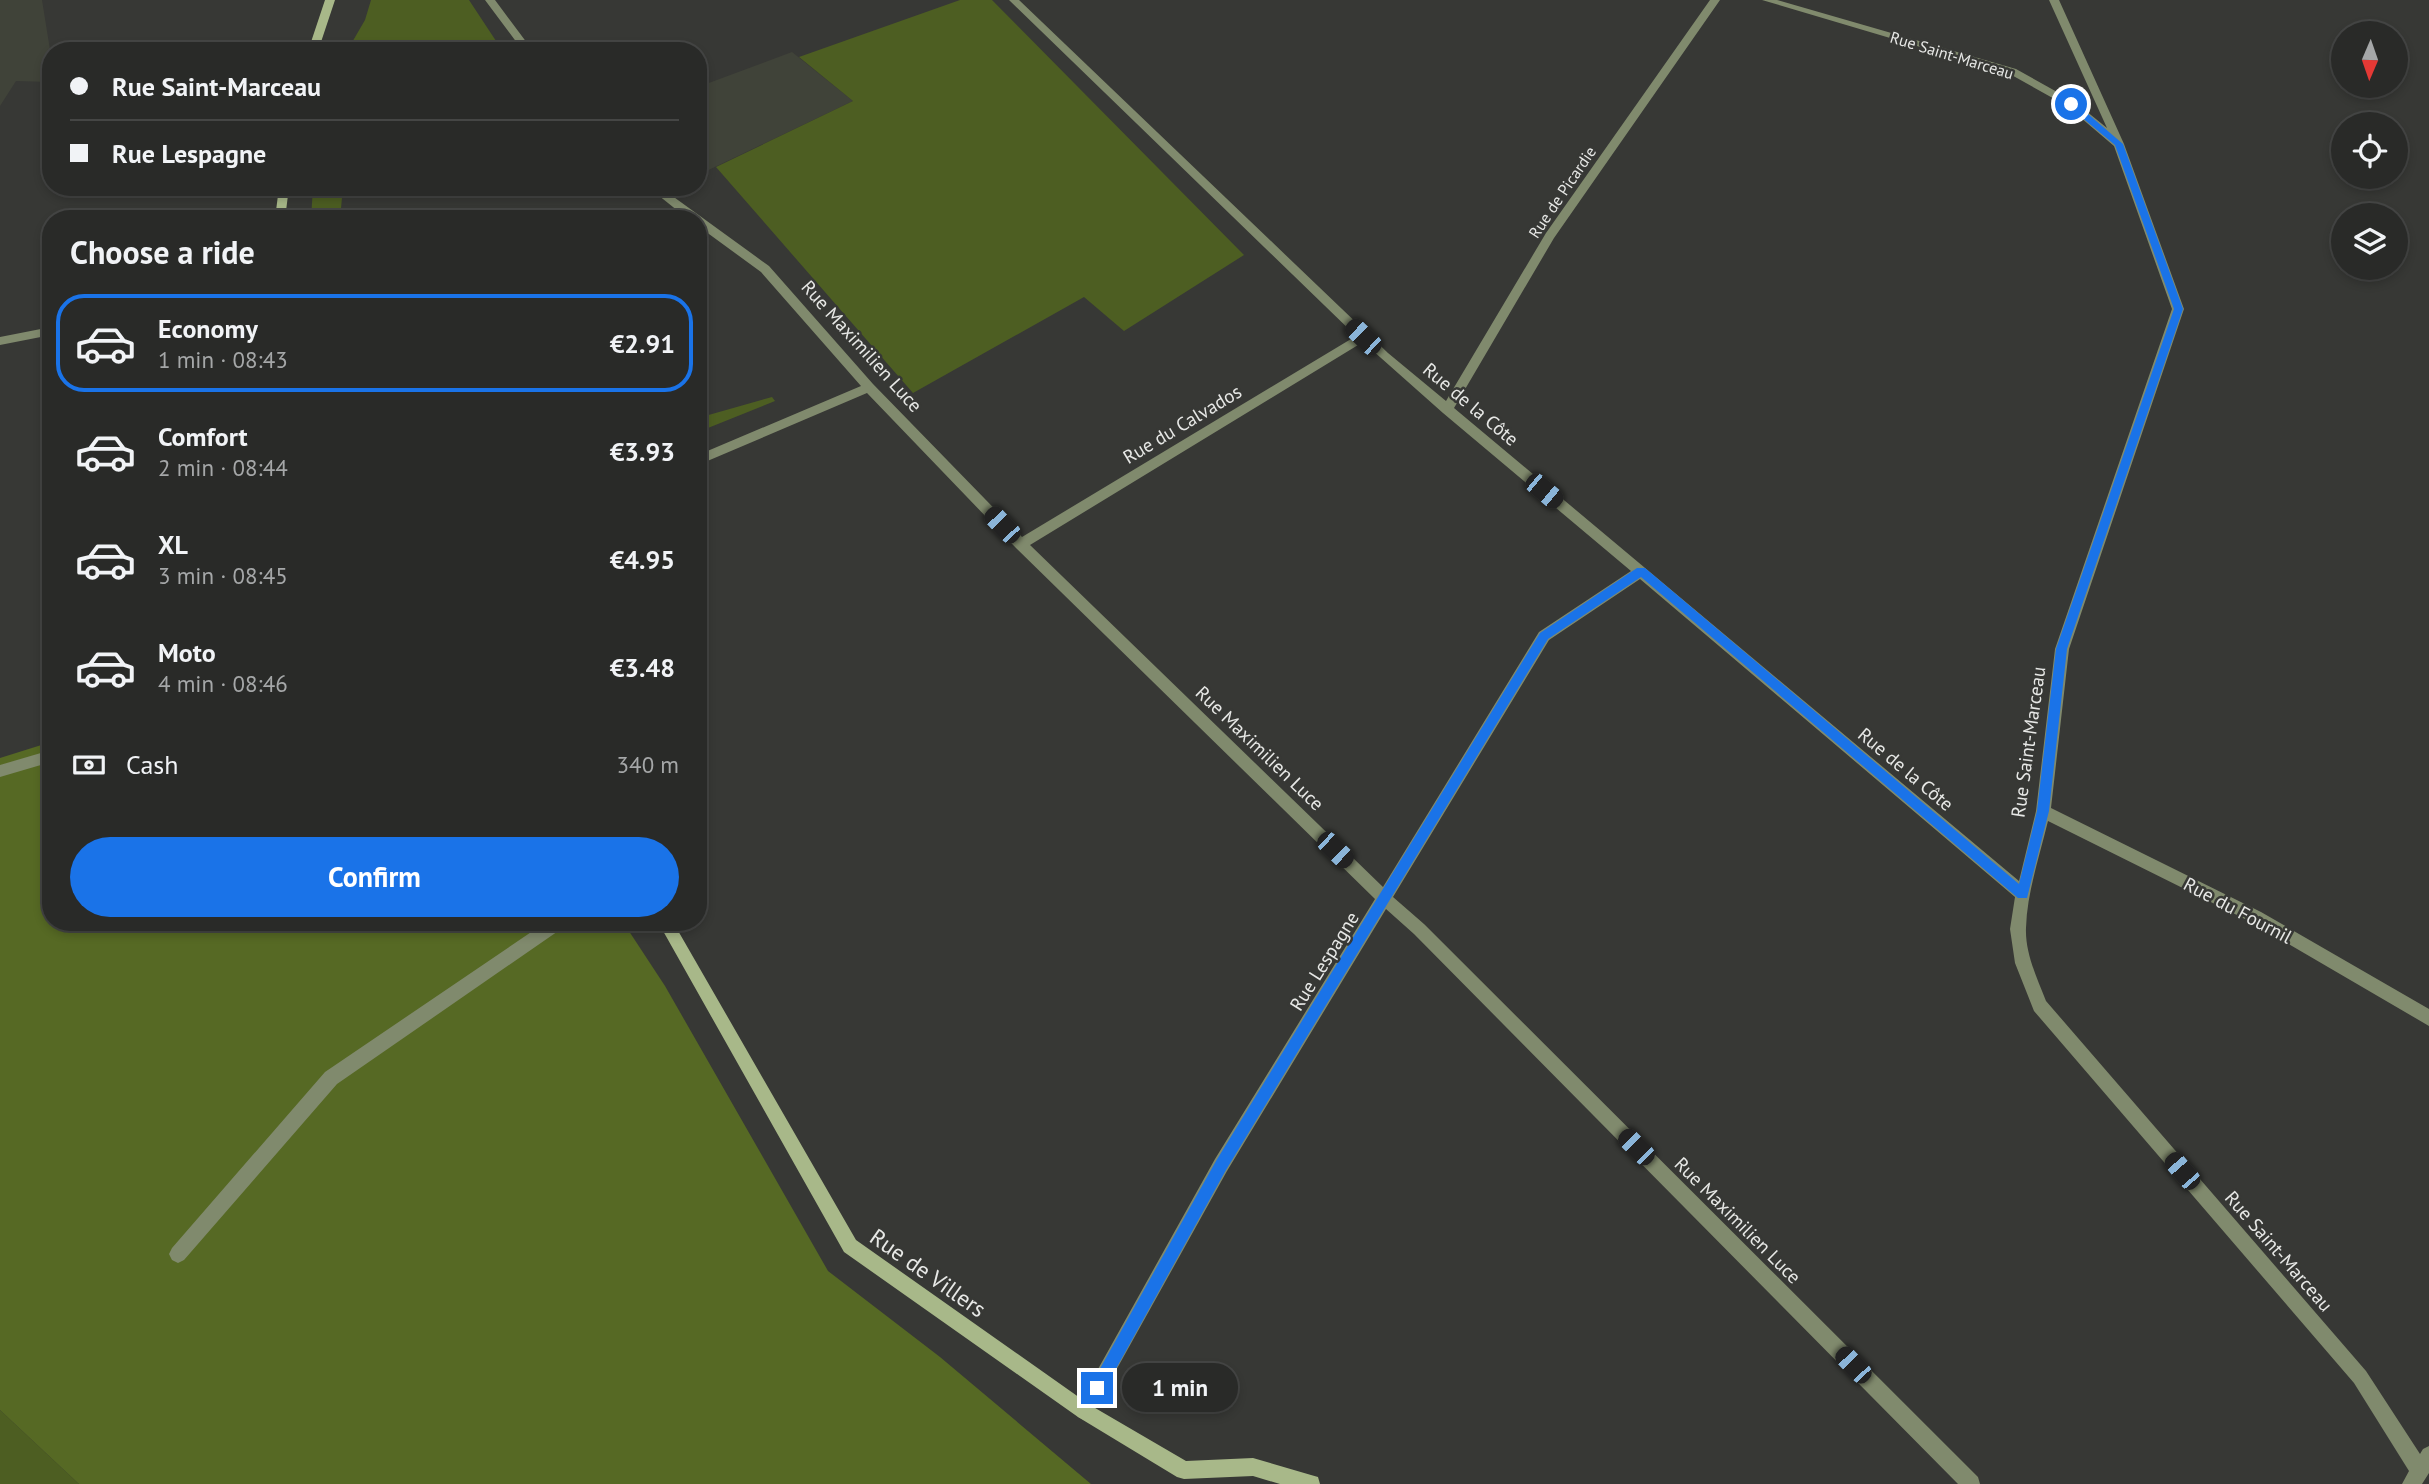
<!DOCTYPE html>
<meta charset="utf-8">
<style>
:root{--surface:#292a28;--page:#313230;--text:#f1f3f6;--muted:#a5a7a8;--line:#454645;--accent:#1a73e8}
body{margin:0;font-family:"PT Sans",sans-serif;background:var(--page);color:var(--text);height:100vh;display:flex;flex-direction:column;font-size:26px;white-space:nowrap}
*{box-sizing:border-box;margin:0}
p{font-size:23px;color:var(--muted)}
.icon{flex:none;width:38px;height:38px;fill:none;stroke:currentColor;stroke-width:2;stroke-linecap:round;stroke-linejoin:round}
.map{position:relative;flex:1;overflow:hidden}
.details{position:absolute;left:42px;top:210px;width:665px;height:721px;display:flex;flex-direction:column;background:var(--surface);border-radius:28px;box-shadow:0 4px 10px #0003,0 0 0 2px var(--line)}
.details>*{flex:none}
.banner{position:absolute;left:42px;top:42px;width:665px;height:154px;border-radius:28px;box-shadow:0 4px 10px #0003,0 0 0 2px var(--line);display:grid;align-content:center;height:154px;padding:0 28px;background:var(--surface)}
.needle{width:46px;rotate:182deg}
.fabs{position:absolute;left:2331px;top:21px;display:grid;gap:14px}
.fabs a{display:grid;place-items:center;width:77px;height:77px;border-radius:50%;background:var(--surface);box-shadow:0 4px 10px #0003,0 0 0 2px var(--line);font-size:35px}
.end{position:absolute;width:32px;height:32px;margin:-16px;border:9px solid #1a73e8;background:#fff;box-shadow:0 0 0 4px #fff}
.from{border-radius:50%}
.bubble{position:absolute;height:49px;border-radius:24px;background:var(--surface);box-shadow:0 4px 10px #0003,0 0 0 2px var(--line);font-size:23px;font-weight:700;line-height:49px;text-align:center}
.car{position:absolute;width:21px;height:42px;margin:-21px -10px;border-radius:9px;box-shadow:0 0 5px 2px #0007;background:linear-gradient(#222 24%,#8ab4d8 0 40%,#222 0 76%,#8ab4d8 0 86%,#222 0)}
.banner b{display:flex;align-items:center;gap:24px;height:66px;font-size:26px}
.banner b+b{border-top:2px solid var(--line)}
.banner i{width:18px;height:18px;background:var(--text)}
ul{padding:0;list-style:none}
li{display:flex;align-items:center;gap:21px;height:98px;margin:0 14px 10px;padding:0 14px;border:4px solid transparent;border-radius:28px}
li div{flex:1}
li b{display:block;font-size:26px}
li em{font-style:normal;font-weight:700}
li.active{border-color:var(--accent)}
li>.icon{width:63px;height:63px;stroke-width:1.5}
h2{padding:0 28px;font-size:32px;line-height:84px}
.pay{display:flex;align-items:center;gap:18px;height:77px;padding:0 28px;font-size:26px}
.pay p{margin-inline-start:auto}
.primary-button{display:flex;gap:14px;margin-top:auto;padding:14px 28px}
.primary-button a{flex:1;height:80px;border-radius:42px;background:var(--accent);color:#fff;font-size:28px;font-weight:700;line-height:80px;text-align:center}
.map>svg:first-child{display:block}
.built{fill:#404339}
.green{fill:#4d5e22}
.forest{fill:#566924}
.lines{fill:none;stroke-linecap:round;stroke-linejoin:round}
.lane{fill:#808a6d;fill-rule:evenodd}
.street{fill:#808a6d;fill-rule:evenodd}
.secondary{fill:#a8b889;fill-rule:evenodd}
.route{fill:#1a73e8}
.labels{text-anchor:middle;stroke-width:5;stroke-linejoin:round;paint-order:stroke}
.far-street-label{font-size:16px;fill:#e7e8e6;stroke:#373835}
.street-label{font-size:19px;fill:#e7e8e6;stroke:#373835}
.near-street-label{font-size:23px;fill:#e7e8e6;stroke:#373835}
</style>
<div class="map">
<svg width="2429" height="1484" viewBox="0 0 2429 1484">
<rect width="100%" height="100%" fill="#373835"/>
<path class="built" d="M 0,0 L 42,0 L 51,56 L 51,82 L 16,81 L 0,106 Z
M 792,52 L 853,101 L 698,175 L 698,87 Z"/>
<path class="green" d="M 371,0 L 469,0 L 500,47 L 497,51 L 347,51 L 365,20 Z
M 960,0 L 992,0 L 1244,255 L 1124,331 L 1084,297 L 913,393 L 716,167 L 853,101 L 799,57 Z
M 313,187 L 343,187 L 340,219 L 311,219 Z
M 772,397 L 775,401 L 698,432 L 698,418 Z
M 0,1410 L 79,1484 L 0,1484 Z"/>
<path class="forest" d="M 51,742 L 51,922 L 623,922 L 665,986 L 828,1271 L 940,1357 L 1091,1484 L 79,1484 L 0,1410 L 0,758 Z"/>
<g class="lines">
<path class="lane" d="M 546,922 L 566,922 L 564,927 L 337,1084 L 184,1260 L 178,1263 L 172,1260 L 169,1254 L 172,1248 L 325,1072 Z"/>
<path class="street" d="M 485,0 L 495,0 L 533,51 L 523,51 Z
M 1009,0 L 1019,0 L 1388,353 L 1446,401 L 1546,233 L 1710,0 L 1720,0 L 1554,238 L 1454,408 L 2019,881 L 2036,811 L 2055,649 L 2172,309 L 2114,146 L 2067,106 L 2008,73 L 1762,0 L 1777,0 L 2016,69 L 2075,102 L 2107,128 L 2049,0 L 2059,0 L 2124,144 L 2184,309 L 2069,649 L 2051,808 L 2261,912 L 2429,1009 L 2429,1026 L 2251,922 L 2048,821 C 2040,855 2027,892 2026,928 C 2025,953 2037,978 2046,1001 L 2366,1371 L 2420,1454 L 2423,1449 L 2429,1446 L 2429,1473 L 2422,1484 L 2402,1484 L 2409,1471 L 2354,1383 L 2034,1011 L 2015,963 L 2010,929 L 2015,897 L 1640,579 L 1549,640 L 1393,897 L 1424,924 L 1978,1477 L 1980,1484 L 1958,1484 L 1414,934 L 1386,909 L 1227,1171 L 1090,1417 L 1084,1420 L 1078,1417 L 1075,1411 L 1078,1405 L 1215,1159 L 1375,899 L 1016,548 L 867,393 L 698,465 L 698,455 L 861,386 L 761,272 L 698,226 L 698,219 L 688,219 L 648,187 L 660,187 L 769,266 L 873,384 L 1022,537 L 1356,336 ZM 1363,342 L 1443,413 L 1631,571 L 1539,632 L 1383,887 L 1030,545 Z
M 51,327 L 51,335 L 0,345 L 0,337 Z
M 51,750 L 51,762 L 0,777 L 0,765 Z"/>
<path class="secondary" d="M 325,0 L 335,0 L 318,51 L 308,51 Z
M 279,187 L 289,187 L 285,219 L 275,219 Z
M 658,922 L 673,922 L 856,1240 L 1090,1405 L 1186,1461 L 1253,1458 L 1311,1475 L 1318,1477 L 1320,1484 L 1280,1484 L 1253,1476 L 1184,1479 L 1177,1477 L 1078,1417 L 844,1252 Z"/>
</g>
<path class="route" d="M 2068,102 L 2074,102 L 2123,144 L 2183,309 L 2067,649 L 2049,811 L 2027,898 L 2018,898 L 1641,577 L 1548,639 L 1226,1170 L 1102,1394 L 1097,1396 L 1092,1394 L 1089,1388 L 1092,1383 L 1216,1161 L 1540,633 L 1637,568 L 1645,568 L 2019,884 L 2037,811 L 2056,649 L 2174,309 L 2115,145 L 2068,106 Z"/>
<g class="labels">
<g class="far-street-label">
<text transform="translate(1952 55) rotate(17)" y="6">Rue Saint-Marceau</text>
<text transform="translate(1562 192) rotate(-56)" y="6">Rue de Picardie</text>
</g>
<g class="street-label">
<text transform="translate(862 346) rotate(48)" y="7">Rue Maximilien Luce</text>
<text transform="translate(1471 404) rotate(40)" y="7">Rue de la Côte</text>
<text transform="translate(1182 424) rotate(-31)" y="7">Rue du Calvados</text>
<text transform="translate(2028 742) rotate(-82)" y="7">Rue Saint-Marceau</text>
<text transform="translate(1260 748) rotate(44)" y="7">Rue Maximilien Luce</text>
<text transform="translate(1906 769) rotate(40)" y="7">Rue de la Côte</text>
<text transform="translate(2238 910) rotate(28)" y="7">Rue du Fournil</text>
<text transform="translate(1324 961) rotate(-58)" y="7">Rue Lespagne</text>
<text transform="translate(1738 1220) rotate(45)" y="7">Rue Maximilien Luce</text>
<text transform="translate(2279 1251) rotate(49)" y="7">Rue Saint-Marceau</text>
</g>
<g class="near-street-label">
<text transform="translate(928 1273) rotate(35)" y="8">Rue de Villers</text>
</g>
</g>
</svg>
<div class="fabs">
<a><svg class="needle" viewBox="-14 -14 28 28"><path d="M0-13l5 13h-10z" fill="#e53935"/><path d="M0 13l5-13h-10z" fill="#a5a7a8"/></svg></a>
<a><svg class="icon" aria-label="locate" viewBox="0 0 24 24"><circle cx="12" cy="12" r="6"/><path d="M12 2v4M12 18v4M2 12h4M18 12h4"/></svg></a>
<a><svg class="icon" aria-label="layers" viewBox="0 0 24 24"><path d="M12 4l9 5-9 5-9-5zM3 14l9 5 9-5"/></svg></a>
</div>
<i class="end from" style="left:2071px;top:104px"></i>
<i class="end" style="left:1097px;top:1388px"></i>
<div class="bubble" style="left:1122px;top:1363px;width:116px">1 min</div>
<i class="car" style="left:1363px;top:337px;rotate:314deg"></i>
<i class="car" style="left:1544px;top:491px;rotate:130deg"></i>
<i class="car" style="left:1002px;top:525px;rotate:316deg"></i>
<i class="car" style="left:1335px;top:850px;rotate:134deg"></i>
<i class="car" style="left:1636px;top:1147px;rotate:315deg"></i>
<i class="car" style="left:2182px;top:1171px;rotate:319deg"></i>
<i class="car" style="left:1853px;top:1365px;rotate:316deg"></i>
<div class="banner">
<b><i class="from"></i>Rue Saint-Marceau</b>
<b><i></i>Rue Lespagne</b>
</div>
<section class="details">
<h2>Choose a ride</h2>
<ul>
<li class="active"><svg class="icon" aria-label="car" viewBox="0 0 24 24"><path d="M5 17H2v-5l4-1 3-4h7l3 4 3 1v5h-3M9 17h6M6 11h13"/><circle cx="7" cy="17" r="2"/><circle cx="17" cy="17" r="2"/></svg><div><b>Economy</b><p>1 min · 08:43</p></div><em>€2.91</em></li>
<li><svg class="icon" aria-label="car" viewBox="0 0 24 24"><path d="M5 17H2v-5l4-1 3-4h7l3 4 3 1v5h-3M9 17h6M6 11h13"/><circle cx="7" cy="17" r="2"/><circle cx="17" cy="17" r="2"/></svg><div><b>Comfort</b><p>2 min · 08:44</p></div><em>€3.93</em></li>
<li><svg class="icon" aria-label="car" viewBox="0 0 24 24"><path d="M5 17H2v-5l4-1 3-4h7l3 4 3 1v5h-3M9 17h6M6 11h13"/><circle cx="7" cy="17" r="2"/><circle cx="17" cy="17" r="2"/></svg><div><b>XL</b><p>3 min · 08:45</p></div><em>€4.95</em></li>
<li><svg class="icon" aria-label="car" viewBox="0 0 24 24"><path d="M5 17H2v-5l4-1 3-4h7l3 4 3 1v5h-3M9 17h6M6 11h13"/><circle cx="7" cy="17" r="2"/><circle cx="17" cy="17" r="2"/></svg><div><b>Moto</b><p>4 min · 08:46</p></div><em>€3.48</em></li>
</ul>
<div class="pay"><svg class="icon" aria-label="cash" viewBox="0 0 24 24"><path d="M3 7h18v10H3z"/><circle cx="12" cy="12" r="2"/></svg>Cash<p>340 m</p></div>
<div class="primary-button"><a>Confirm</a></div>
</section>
</div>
